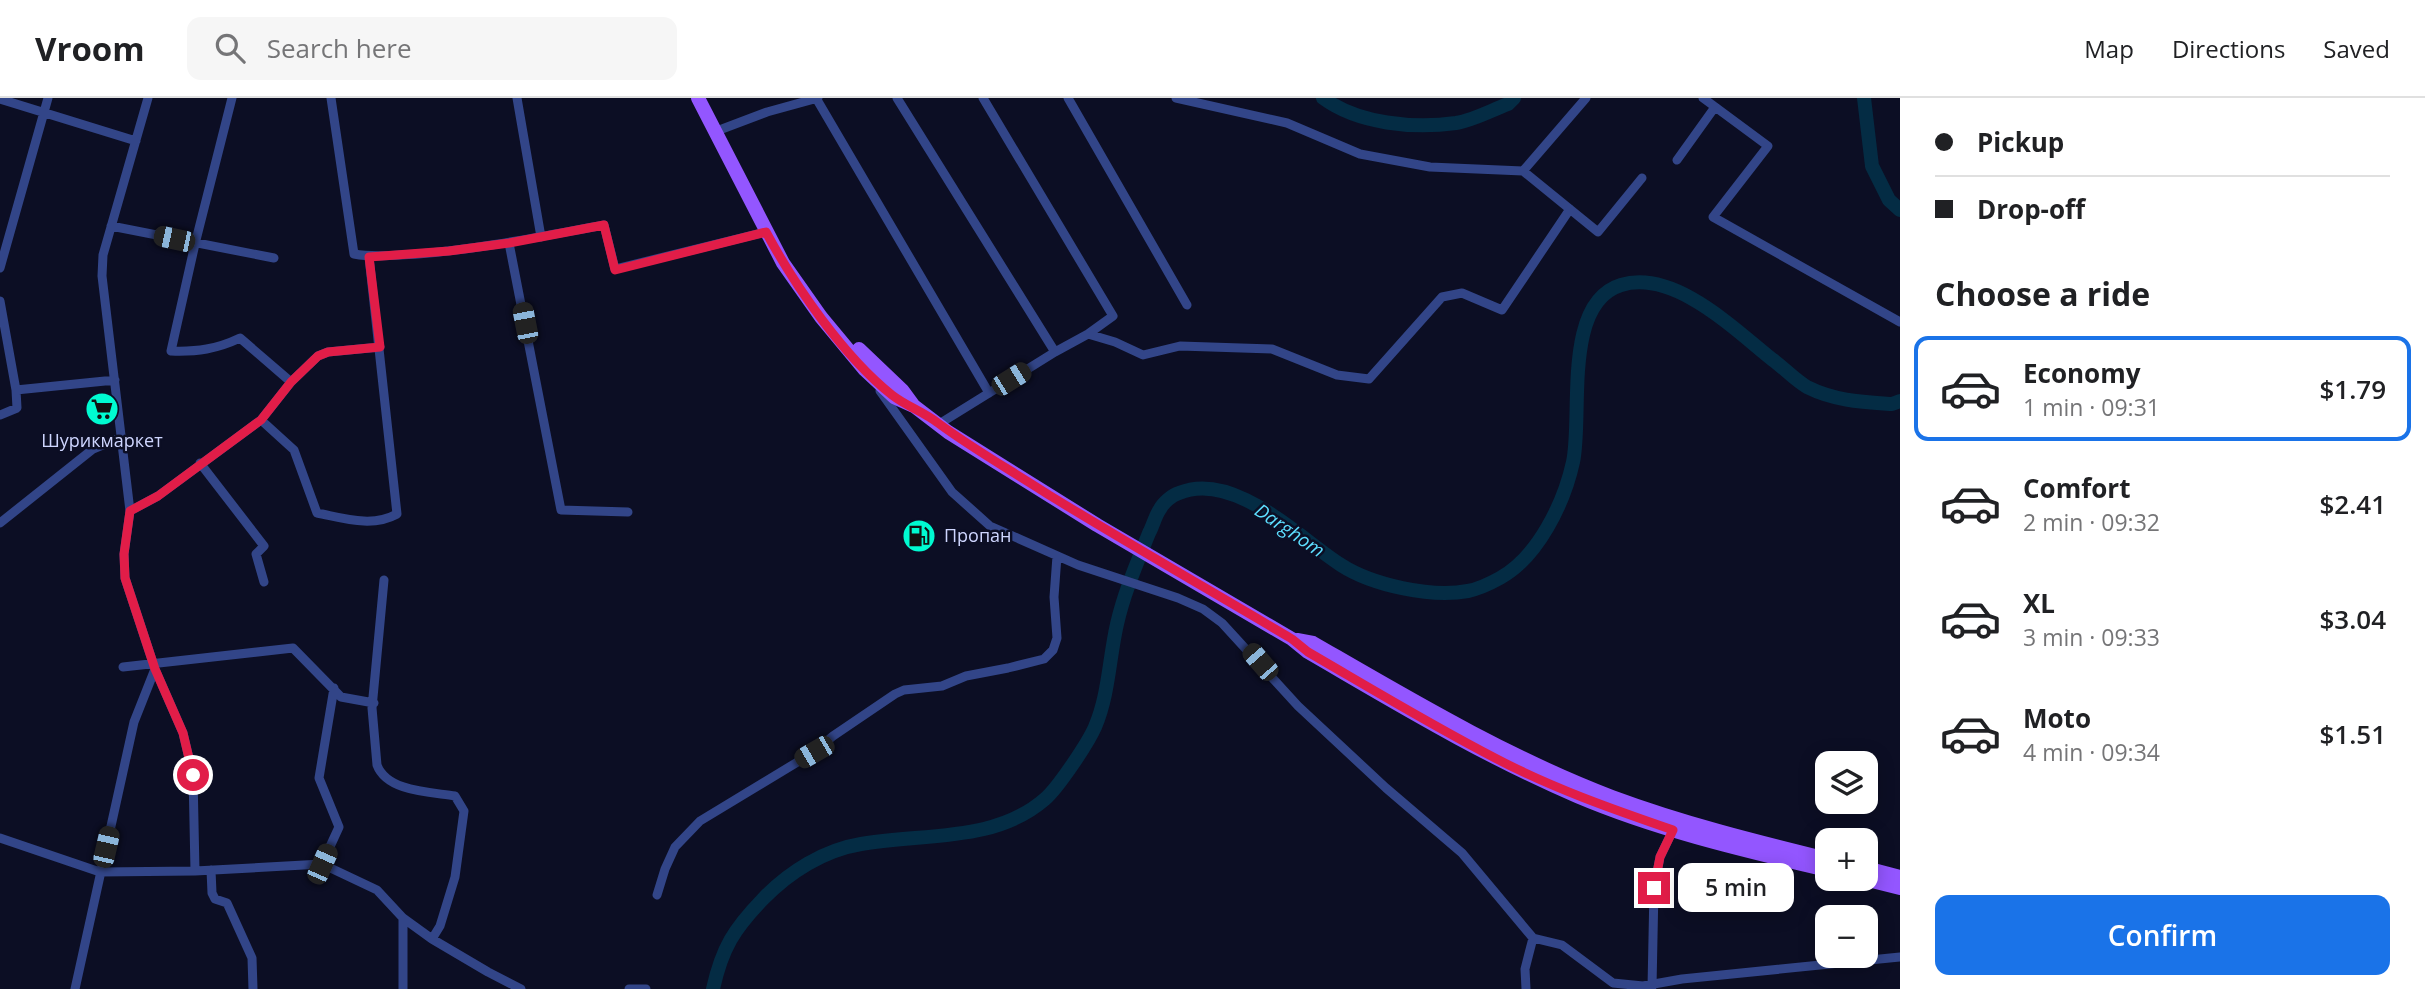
<!DOCTYPE html>
<meta charset="utf-8">
<style>
:root{--surface:#fff;--page:#f6f6f6;--text:#202124;--muted:#757577;--line:#e0e0e0;--accent:#1a73e8}
body{margin:0;font-family:"Open Sans",sans-serif;background:var(--page);color:var(--text);height:100vh;display:flex;flex-direction:column;font-size:26px;white-space:nowrap}
*{box-sizing:border-box;margin:0}
p{font-size:23px;color:var(--muted)}
.icon{flex:none;width:38px;height:38px;fill:none;stroke:currentColor;stroke-width:2;stroke-linecap:round;stroke-linejoin:round}
.map{position:relative;flex:1;overflow:hidden}
.panel{display:flex;flex-direction:column;background:var(--surface);width:525px}
.panel>*{flex:none}
.hud{display:grid;align-content:center;height:154px;padding:0 35px;background:var(--surface)}
.tools{position:absolute;left:1815px;top:653px;display:grid;gap:14px}
.tools a{display:grid;place-items:center;width:63px;height:63px;border-radius:14px;background:var(--surface);box-shadow:0 4px 18px #0003;font-size:35px}
.end{position:absolute;width:32px;height:32px;margin:-16px;border:9px solid #e11d48;background:#fff;box-shadow:0 0 0 4px #fff}
.from{border-radius:50%}
.bubble{position:absolute;height:49px;border-radius:14px;background:var(--surface);box-shadow:0 4px 18px #0003;font-size:23px;font-weight:600;line-height:49px;text-align:center}
.car{position:absolute;width:21px;height:42px;margin:-21px -10px;border-radius:9px;box-shadow:0 0 5px 2px #0007;background:linear-gradient(#222 24%,#8ab4d8 0 40%,#222 0 76%,#8ab4d8 0 86%,#222 0)}
.hud b{display:flex;align-items:center;gap:24px;height:66px;font-size:26px}
.hud b+b{border-top:2px solid var(--line)}
.hud i{width:18px;height:18px;background:var(--text)}
ul{padding:0;list-style:none}
li{display:flex;align-items:center;gap:21px;height:105px;margin:0 14px 10px;padding:0 21px;border:4px solid transparent;border-radius:14px}
li div{flex:1}
li b{display:block;font-size:26px}
li em{font-style:normal;font-weight:600}
li.current{border-color:var(--accent)}
li>.icon{width:63px;height:63px;stroke-width:1.5}
h2{padding:0 35px;font-size:32px;line-height:84px}
.button{display:flex;gap:14px;margin-top:auto;padding:14px 35px}
.button a{flex:1;height:80px;border-radius:14px;background:var(--accent);color:#fff;font-size:28px;font-weight:600;line-height:80px;text-align:center}
header{display:flex;align-items:center;gap:42px;box-sizing:border-box;height:98px;padding:0 35px;background:var(--surface);border-bottom:2px solid var(--line)}
header strong{font-size:33px}
nav{display:flex;gap:38px;margin-inline-start:auto;font-size:24px}
.search{width:490px;height:63px;background:var(--page);display:flex;align-items:center;gap:18px;box-sizing:border-box;padding:0 24px;border-radius:14px;color:var(--muted);font-size:26px}
main{display:flex;flex:1;min-height:0}
.map>svg:first-child{display:block}
.lines{fill:none;stroke-linecap:round;stroke-linejoin:round}
.river{stroke:#042c44;stroke-width:14}
.street{stroke:#324588;stroke-width:9}
.primary{stroke:#9356ff;stroke-width:14}
.route{stroke:#e11d48;stroke-width:9}
.labels{text-anchor:middle;stroke-width:5;stroke-linejoin:round;paint-order:stroke}
.poi-label{font-size:18px;fill:#cfd6ff;stroke:#0c0e24}
.water-label{font-size:19px;font-style:italic;fill:#5ddeff;stroke:#0c0e24}
</style>
<header>
<strong>Vroom</strong>
<div class="search"><svg class="icon" aria-label="search" viewBox="0 0 24 24"><circle cx="10" cy="10" r="6"/><path d="M15 15l6 6"/></svg>Search here</div>
<nav><a>Map</a><a>Directions</a><a>Saved</a></nav>
</header>
<main>
<div class="map">
<svg width="1900" height="891" viewBox="0 0 1900 891">
<rect width="100%" height="100%" fill="#0c0e24"/>
<g class="lines">
<path class="river" d="M 1323,0 C 1358,26 1414,31 1456,25 C 1474,22 1492,12 1508,6 L 1514,0
M 1864,0 L 1872,68 L 1889,102 L 1900,112
M 713,891 C 722,850 734,831 763,801 C 789,774 824,752 861,746 C 922,735 995,745 1045,701 C 1058,690 1088,645 1095,629 C 1109,596 1109,561 1117,526 C 1124,495 1137,465 1149,435 C 1153,428 1155,418 1160,411 C 1163,405 1172,397 1179,395 C 1234,372 1300,441 1341,467 C 1372,487 1431,500 1468,493 C 1478,491 1491,485 1500,480 C 1538,459 1564,405 1573,364 C 1583,318 1562,205 1621,187 C 1674,171 1734,231 1773,262 C 1784,270 1795,282 1807,289 C 1835,303 1862,304 1892,306 L 1900,303"/>
<path class="street" d="M 148,0 L 103,157 L 102,178 L 130,413 L 124,456 L 125,480 L 155,571 L 183,635 L 193,677 L 195,773
M 232,0 L 195,146 L 171,253 C 197,254 217,251 240,240 L 291,284
M 331,0 L 354,156 C 375,160 397,157 418,156 C 481,151 543,138 604,127 L 615,171 L 766,134
M 517,0 L 541,139
M 816,0 L 989,295
M 897,0 L 1055,254
M 983,0 L 1113,218 L 1088,236
M 1068,0 L 1187,207
M 1176,0 L 1287,25 L 1360,56 L 1430,69 L 1523,73 L 1586,0
M 1703,0 L 1768,48 L 1713,119 L 1900,224
M 0,1 L 136,43
M 722,31 L 767,14 L 818,0
M 1677,62 L 1715,9
M 1523,73 L 1598,134 L 1642,80
M 111,128 L 274,160
M 509,145 L 561,412 L 628,414
M 0,170 L 48,0
M 0,203 L 16,292
M 880,293 L 952,394 L 990,428 L 1078,467 L 1178,500 L 1203,511 L 1222,525 L 1298,608 L 1386,690 L 1462,755 L 1533,840 L 1562,847 L 1613,885 L 1643,888 L 1682,881 L 1900,859
M 0,317 L 17,310 L 16,292 L 115,282
M 261,322 L 294,352 L 317,415 C 343,420 372,430 397,416 L 369,159
M 939,326 L 1055,254 L 1088,236 L 1115,244 L 1143,257 L 1180,248 L 1272,251 L 1337,277 L 1369,281 L 1442,199 L 1462,195 L 1502,212 L 1570,111
M 200,365 L 264,448 L 256,456 L 264,484
M 130,413 L 158,398 L 261,322 L 291,284 L 318,258 L 328,254 L 380,249
M 0,425 L 93,351 L 122,339
M 384,482 L 372,610 L 377,667 C 387,694 431,694 455,698 L 464,713 L 455,779 L 440,828 L 432,841
M 123,569 L 293,550 L 341,599 L 374,605
M 0,740 L 100,774 L 195,773 L 322,766 L 377,792 L 403,820 L 432,841 L 488,874 L 521,891
M 322,766 L 339,729 L 319,680 L 334,590
M 211,772 L 212,795 L 215,801 L 227,805 L 252,860 L 253,891
M 657,797 L 665,771 L 675,749 L 700,723 L 814,654 L 833,638 L 895,596 L 904,592 L 942,588 L 966,578 L 1008,570 L 1044,561 L 1053,552 L 1057,540 L 1054,499 L 1057,458
M 1652,889 L 1654,790 L 1660,759 L 1673,732
M 75,891 L 134,624 L 155,571
M 403,891 L 403,820
M 629,891 L 646,891
M 1526,891 L 1525,871 L 1533,840"/>
<path class="primary" d="M 698,0 L 783,165 L 821,219 L 865,272 L 894,299 L 914,308 L 948,334 L 1097,427 L 1292,541 L 1308,554 C 1396,605 1483,658 1577,698 C 1657,732 1743,752 1827,772
M 859,251 L 902,292 L 913,307
M 1297,542 L 1313,545 C 1410,601 1507,659 1612,699 C 1682,725 1754,743 1827,761
M 1866,770 L 1900,779
M 1860,780 L 1900,790"/>
</g>
<g class="lines">
<path class="route" d="M 193,677 L 183,635 L 155,571 L 125,480 L 124,456 L 130,413 L 158,398 L 261,322 L 291,284 L 318,258 L 328,254 L 380,249 L 369,159 L 449,153 L 509,145 L 604,127 L 615,172 L 766,134 C 795,188 844,259 892,297 C 906,308 924,314 938,325 C 973,351 1012,373 1049,397 C 1129,446 1211,493 1292,541 L 1308,554 C 1370,590 1431,627 1495,660 C 1552,690 1612,711 1673,732 L 1660,759 L 1654,790"/>
</g>
<defs>
<symbol id="supermarket-disc" viewBox="-11 -11 22 22"><circle r="9.5" fill="#00fad1" stroke="#0c0e24"/><path d="M-6-5.5h2.5l.6 2H6L4.5 2H-2.5L-4.4-4H-6ZM-1.5 3.2a1.3 1.3 0 1 0 .1 0ZM3 3.2a1.3 1.3 0 1 0 .1 0Z" fill="#111"/></symbol>
<symbol id="fuel-disc" viewBox="-11 -11 22 22"><circle r="9.5" fill="#00fad1" stroke="#0c0e24"/><path d="M-5.5-6h7V0h2V4h1.3V-2.5L3-4.5l.8-.8L6-3V5H2.5V1h-1V6h-7ZM-4.2-4.7v3.2H.2V-4.7Z" fill="#111"/></symbol>
</defs>
<g fill-rule="evenodd">
<use href="#supermarket-disc" x="83" y="292" width="38" height="38"/>
<use href="#fuel-disc" x="900" y="419" width="38" height="38"/>
</g>
<g class="labels">
<g class="poi-label">
<text x="102" y="349">Шурикмаркет</text>
<text x="944" y="444" text-anchor="start">Пропан</text>
</g>
<g class="water-label">
<text transform="translate(1290 432) rotate(34)" y="7">Darghоm</text>
</g>
</g>
</svg>
<div class="tools">
<a><svg class="icon" aria-label="layers" viewBox="0 0 24 24"><path d="M12 4l9 5-9 5-9-5zM3 14l9 5 9-5"/></svg></a>
<a>+</a>
<a>−</a>
</div>
<i class="end from" style="left:193px;top:677px"></i>
<i class="end" style="left:1654px;top:790px"></i>
<div class="bubble" style="left:1678px;top:765px;width:116px">5 min</div>
<i class="car" style="left:174px;top:141px;rotate:282deg"></i>
<i class="car" style="left:525px;top:225px;rotate:349deg"></i>
<i class="car" style="left:1011px;top:281px;rotate:58deg"></i>
<i class="car" style="left:1260px;top:564px;rotate:319deg"></i>
<i class="car" style="left:814px;top:654px;rotate:240deg"></i>
<i class="car" style="left:106px;top:749px;rotate:13deg"></i>
<i class="car" style="left:322px;top:766px;rotate:24deg"></i>
</div>
<section class="panel">
<div class="hud">
<b><i class="from"></i>Pickup</b>
<b><i></i>Drop-off</b>
</div>
<h2>Choose a ride</h2>
<ul>
<li class="current"><svg class="icon" aria-label="car" viewBox="0 0 24 24"><path d="M5 17H2v-5l4-1 3-4h7l3 4 3 1v5h-3M9 17h6M6 11h13"/><circle cx="7" cy="17" r="2"/><circle cx="17" cy="17" r="2"/></svg><div><b>Economy</b><p>1 min · 09:31</p></div><em>$1.79</em></li>
<li><svg class="icon" aria-label="car" viewBox="0 0 24 24"><path d="M5 17H2v-5l4-1 3-4h7l3 4 3 1v5h-3M9 17h6M6 11h13"/><circle cx="7" cy="17" r="2"/><circle cx="17" cy="17" r="2"/></svg><div><b>Comfort</b><p>2 min · 09:32</p></div><em>$2.41</em></li>
<li><svg class="icon" aria-label="car" viewBox="0 0 24 24"><path d="M5 17H2v-5l4-1 3-4h7l3 4 3 1v5h-3M9 17h6M6 11h13"/><circle cx="7" cy="17" r="2"/><circle cx="17" cy="17" r="2"/></svg><div><b>XL</b><p>3 min · 09:33</p></div><em>$3.04</em></li>
<li><svg class="icon" aria-label="car" viewBox="0 0 24 24"><path d="M5 17H2v-5l4-1 3-4h7l3 4 3 1v5h-3M9 17h6M6 11h13"/><circle cx="7" cy="17" r="2"/><circle cx="17" cy="17" r="2"/></svg><div><b>Moto</b><p>4 min · 09:34</p></div><em>$1.51</em></li>
</ul>
<div class="button"><a>Confirm</a></div>
</section>
</main>
